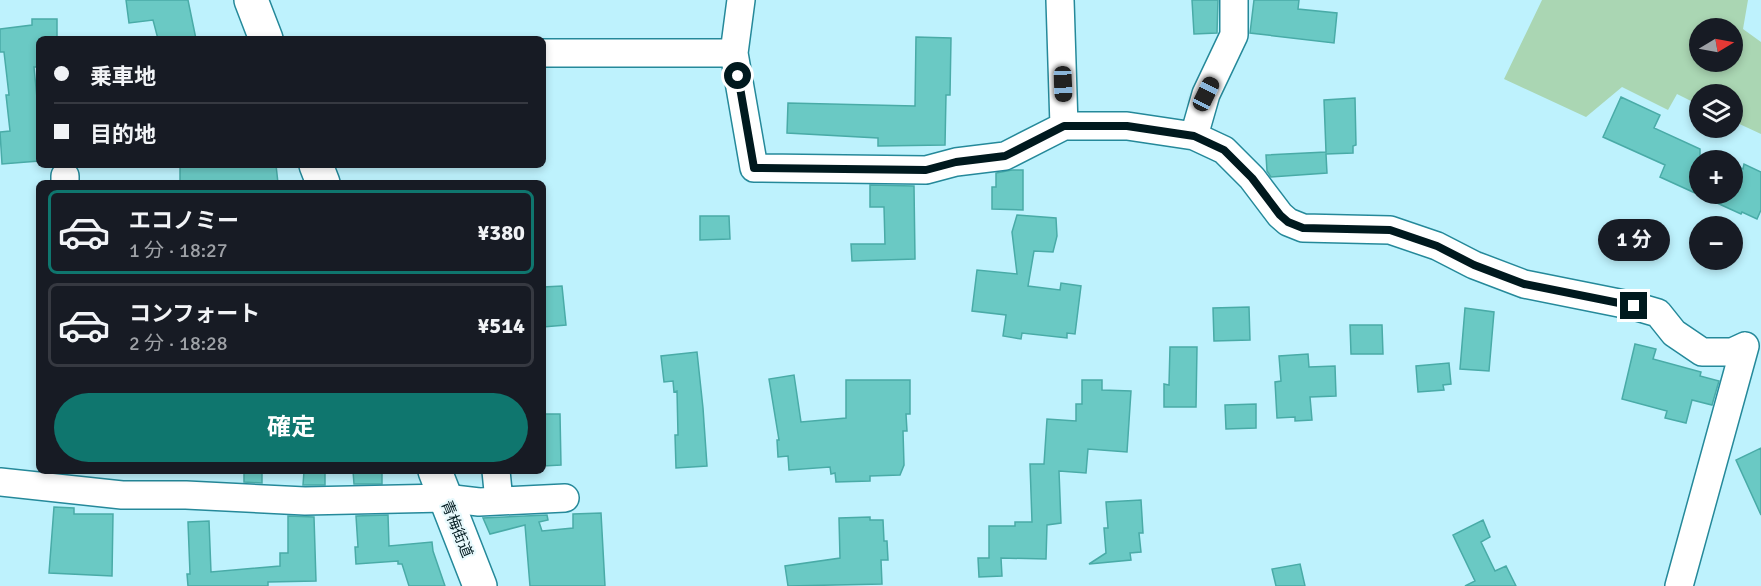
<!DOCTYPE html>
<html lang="ja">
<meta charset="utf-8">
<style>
:root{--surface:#171b24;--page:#20242c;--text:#f1f3f6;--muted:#9ea1a6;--line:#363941;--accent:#0f766e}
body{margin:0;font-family:Signika,"Noto Sans JP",sans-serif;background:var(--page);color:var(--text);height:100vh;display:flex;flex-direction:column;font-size:22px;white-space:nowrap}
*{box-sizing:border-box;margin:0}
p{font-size:20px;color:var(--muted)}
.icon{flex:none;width:33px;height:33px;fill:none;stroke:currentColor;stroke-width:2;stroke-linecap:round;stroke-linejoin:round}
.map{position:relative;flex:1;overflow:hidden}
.details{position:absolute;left:36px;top:180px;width:510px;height:294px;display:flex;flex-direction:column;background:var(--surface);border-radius:9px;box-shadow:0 3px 9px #0003}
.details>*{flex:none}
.banner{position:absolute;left:36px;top:36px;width:510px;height:132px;border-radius:9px;box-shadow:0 3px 9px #0003;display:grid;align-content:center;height:132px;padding:0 18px;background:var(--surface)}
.needle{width:39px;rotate:80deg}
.controls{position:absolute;left:1689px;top:18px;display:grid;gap:12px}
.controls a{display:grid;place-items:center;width:54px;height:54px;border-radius:50%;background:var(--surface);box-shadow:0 3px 9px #0003;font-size:30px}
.end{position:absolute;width:27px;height:27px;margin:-14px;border:8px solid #00191e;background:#fff;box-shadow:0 0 0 3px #fff}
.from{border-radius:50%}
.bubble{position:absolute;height:42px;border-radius:21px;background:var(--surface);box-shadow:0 3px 9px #0003;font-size:20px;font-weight:700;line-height:42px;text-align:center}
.car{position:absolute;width:18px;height:36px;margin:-18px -9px;border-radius:8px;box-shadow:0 0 4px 2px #0007;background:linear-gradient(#222 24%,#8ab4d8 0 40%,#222 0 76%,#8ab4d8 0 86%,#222 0)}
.banner b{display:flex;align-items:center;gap:21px;height:57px;font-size:22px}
.banner b+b{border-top:2px solid var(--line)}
.banner i{width:15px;height:15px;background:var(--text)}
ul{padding:10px 0 0;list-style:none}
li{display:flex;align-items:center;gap:18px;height:84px;margin:0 12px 9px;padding:0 6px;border:3px solid var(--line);border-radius:9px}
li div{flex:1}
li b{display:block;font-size:22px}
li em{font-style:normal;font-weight:700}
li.current{border-color:var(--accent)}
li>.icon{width:54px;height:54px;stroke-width:1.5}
.cta{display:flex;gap:12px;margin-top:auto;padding:12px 18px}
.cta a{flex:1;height:69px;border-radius:36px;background:var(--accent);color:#fff;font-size:24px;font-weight:700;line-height:69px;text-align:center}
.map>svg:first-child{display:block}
.green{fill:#aad6b3;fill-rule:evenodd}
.building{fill:#6ac9c4;stroke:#49aba7;stroke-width:1.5}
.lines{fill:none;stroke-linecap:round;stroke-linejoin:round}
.minor-casing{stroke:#25899a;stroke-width:30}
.major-casing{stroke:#25899a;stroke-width:36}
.minor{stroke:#fff;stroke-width:27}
.major{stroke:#fff;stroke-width:33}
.route{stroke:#00191e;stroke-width:8}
.labels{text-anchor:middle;stroke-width:4.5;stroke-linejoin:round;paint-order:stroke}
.street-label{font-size:15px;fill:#00191e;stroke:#e8f9fc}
</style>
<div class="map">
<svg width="1761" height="586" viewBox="0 0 1761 586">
<rect width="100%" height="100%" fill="#bef2fd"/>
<path class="green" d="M 1542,0 L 1748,0 L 1743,29 L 1761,42 L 1761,134 L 1733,121 L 1732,94 L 1700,94 L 1699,105 L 1677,94 L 1668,110 L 1622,87 L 1586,117 L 1504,79 ZM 1700,28 L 1732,28 L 1732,62 L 1700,62 Z"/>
<path class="building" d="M 126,0 L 188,0 L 196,39 L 158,39 L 153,20 L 129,23 Z
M 1192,0 L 1218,0 L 1217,33 L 1194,34 Z
M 1254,0 L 1299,0 L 1298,9 L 1337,13 L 1334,43 L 1250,33 Z
M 32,19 L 57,19 L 57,39 L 39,39 L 39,67 L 34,67 L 39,119 L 39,161 L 2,164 L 0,132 L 10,131 L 6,95 L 9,95 L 4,52 L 0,52 L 0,29 L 32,25 Z
M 916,37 L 951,38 L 950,95 L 946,95 L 945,145 L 878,146 L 878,138 L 787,133 L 788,103 L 915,106 Z
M 1621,97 L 1660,115 L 1654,128 L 1700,149 L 1700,194 L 1732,194 L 1732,164 L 1743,169 L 1744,164 L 1761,172 L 1761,210 L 1757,219 L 1742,212 L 1741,214 L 1660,177 L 1665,165 L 1603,137 Z
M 1355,98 L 1356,145 L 1353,146 L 1353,153 L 1326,154 L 1327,173 L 1271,177 L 1267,171 L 1266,155 L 1326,152 L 1324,100 Z
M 180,165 L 276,165 L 278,183 L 180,183 Z
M 1012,170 L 1023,170 L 1023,210 L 992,209 L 992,187 L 996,187 L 996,173 Z
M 870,185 L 914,186 L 915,259 L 852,261 L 851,244 L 885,244 L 884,207 L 870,207 Z
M 1017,215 L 1056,218 L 1057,236 L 1053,252 L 1034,251 L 1028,286 L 1060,290 L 1061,283 L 1081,286 L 1075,334 L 1067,333 L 1067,338 L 1022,333 L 1021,339 L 1003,336 L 1006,315 L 972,311 L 977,270 L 1017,274 L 1012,232 Z
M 700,216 L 729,216 L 730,239 L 700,240 Z
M 562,286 L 566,325 L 543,327 L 543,287 Z
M 1249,307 L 1250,340 L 1214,341 L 1213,308 Z
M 1465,308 L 1494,312 L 1489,371 L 1460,369 Z
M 1350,325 L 1382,325 L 1383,354 L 1351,354 Z
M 1635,344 L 1656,349 L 1653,359 L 1701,372 L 1700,376 L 1719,381 L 1712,405 L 1692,400 L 1686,423 L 1665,418 L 1667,411 L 1622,399 Z
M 1170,347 L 1197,347 L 1196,407 L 1164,407 L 1164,384 L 1169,385 Z
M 697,352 L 703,408 L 707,466 L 676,468 L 675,435 L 678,435 L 677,391 L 674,392 L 673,381 L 664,382 L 661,356 Z
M 1308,354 L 1309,367 L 1335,366 L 1336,396 L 1310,397 L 1312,420 L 1295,421 L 1295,417 L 1277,418 L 1275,382 L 1281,381 L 1279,356 Z
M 1449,363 L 1451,384 L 1443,385 L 1444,390 L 1418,392 L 1416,366 Z
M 794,375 L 801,422 L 846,418 L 846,380 L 910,380 L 910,414 L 906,414 L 907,431 L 903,431 L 904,465 L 900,475 L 870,476 L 870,481 L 836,482 L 835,473 L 831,474 L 830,467 L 789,470 L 788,456 L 778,457 L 777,440 L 779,440 L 769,379 Z
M 1082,380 L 1102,380 L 1102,390 L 1131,391 L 1127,452 L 1088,449 L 1086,473 L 1059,471 L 1061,523 L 1047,525 L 1046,559 L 1001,558 L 1002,576 L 979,577 L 978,558 L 989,558 L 989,526 L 1015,526 L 1015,522 L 1032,522 L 1030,464 L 1044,464 L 1047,419 L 1076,421 L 1076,404 L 1082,404 Z
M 1256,404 L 1256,428 L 1226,429 L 1225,405 Z
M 543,414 L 560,414 L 561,465 L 543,466 Z
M 1761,448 L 1761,515 L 1736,460 Z
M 304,471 L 325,471 L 325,485 L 303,485 Z
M 353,471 L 382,471 L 382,484 L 354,484 Z
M 244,473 L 262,473 L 262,483 L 244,482 Z
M 1141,500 L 1143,533 L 1139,533 L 1141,552 L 1130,553 L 1131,560 L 1089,564 L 1106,553 L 1104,528 L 1108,528 L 1106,502 Z
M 54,507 L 74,508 L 74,514 L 113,514 L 112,576 L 49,573 Z
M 601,513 L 605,586 L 530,586 L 525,525 L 490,534 L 483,518 L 547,515 L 548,520 L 539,522 L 542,531 L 573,528 L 573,514 Z
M 388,515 L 389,546 L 432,542 L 433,551 L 445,586 L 409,586 L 402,564 L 398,564 L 398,561 L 356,564 L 355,547 L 358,547 L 356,516 Z
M 288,516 L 314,517 L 316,581 L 268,582 L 268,586 L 188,586 L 187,574 L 190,574 L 188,522 L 209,521 L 211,572 L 280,566 L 280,553 L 288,553 Z
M 870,517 L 870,520 L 883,520 L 884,541 L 887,541 L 888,560 L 881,560 L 882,584 L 788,586 L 785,566 L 840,558 L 839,518 Z
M 1483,520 L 1490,537 L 1481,542 L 1495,571 L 1506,566 L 1516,586 L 1465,586 L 1475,581 L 1453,535 Z
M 1300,564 L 1305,586 L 1276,586 L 1272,569 Z"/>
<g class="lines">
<defs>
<path id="minor" d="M 741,0 L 734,53 L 754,168 L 926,170 L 956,162 L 1005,156 L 1064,126 L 1127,126 L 1194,136 L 1224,150 L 1252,178 L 1280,215 L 1288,222 L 1303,228 L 1390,230 L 1437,246 L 1474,265 L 1524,284 L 1634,306 L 1658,313 L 1674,333 L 1702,352 L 1732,352 L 1745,346
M 1060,0 L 1064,126
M 543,53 L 734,53
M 1194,136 L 1206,94 L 1234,35 L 1234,0
M 65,176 L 65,183
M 496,471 L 499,501
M 0,482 L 122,495 L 186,495 L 305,501 L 445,498 L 479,502 L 565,498
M 1679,586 L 1745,346"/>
<path id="major" d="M 251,0 L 266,39
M 316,165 L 323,183
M 435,471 L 480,586"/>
</defs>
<use href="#minor" class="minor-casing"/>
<use href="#major" class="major-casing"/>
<use href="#minor" class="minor"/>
<use href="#major" class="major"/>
</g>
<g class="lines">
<path class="route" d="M 738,76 L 754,168 L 926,170 L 956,162 L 1005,156 L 1064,126 L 1127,126 L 1194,136 L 1224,150 L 1252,178 L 1280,215 L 1288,222 L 1303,228 L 1390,230 L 1437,246 L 1474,265 L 1524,284 L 1634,306"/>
</g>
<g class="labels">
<g class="street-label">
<text transform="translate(457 529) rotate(68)" y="5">青梅街道</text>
</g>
</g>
</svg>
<div class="controls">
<a><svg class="needle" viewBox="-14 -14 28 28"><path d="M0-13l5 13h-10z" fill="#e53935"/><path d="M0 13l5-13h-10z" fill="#9ea1a6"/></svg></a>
<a><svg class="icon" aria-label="layers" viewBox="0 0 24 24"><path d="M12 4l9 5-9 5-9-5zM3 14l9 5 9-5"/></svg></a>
<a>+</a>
<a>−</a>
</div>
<i class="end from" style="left:738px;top:76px"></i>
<i class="end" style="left:1634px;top:306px"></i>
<div class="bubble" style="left:1598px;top:219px;width:72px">1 分</div>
<i class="car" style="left:1063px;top:84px;rotate:178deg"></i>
<i class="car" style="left:1206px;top:94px;rotate:26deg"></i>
<div class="banner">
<b><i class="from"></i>乗車地</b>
<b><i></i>目的地</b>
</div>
<section class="details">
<ul>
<li class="current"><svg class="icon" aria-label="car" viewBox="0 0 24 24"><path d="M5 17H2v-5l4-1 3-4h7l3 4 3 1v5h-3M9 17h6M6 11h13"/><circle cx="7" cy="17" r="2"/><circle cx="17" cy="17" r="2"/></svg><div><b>エコノミー</b><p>1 分 · 18:27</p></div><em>¥380</em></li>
<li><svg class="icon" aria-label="car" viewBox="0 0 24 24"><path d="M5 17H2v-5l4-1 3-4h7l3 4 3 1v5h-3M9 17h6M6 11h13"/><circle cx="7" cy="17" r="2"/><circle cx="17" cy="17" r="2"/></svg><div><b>コンフォート</b><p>2 分 · 18:28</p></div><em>¥514</em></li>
</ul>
<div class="cta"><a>確定</a></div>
</section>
</div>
